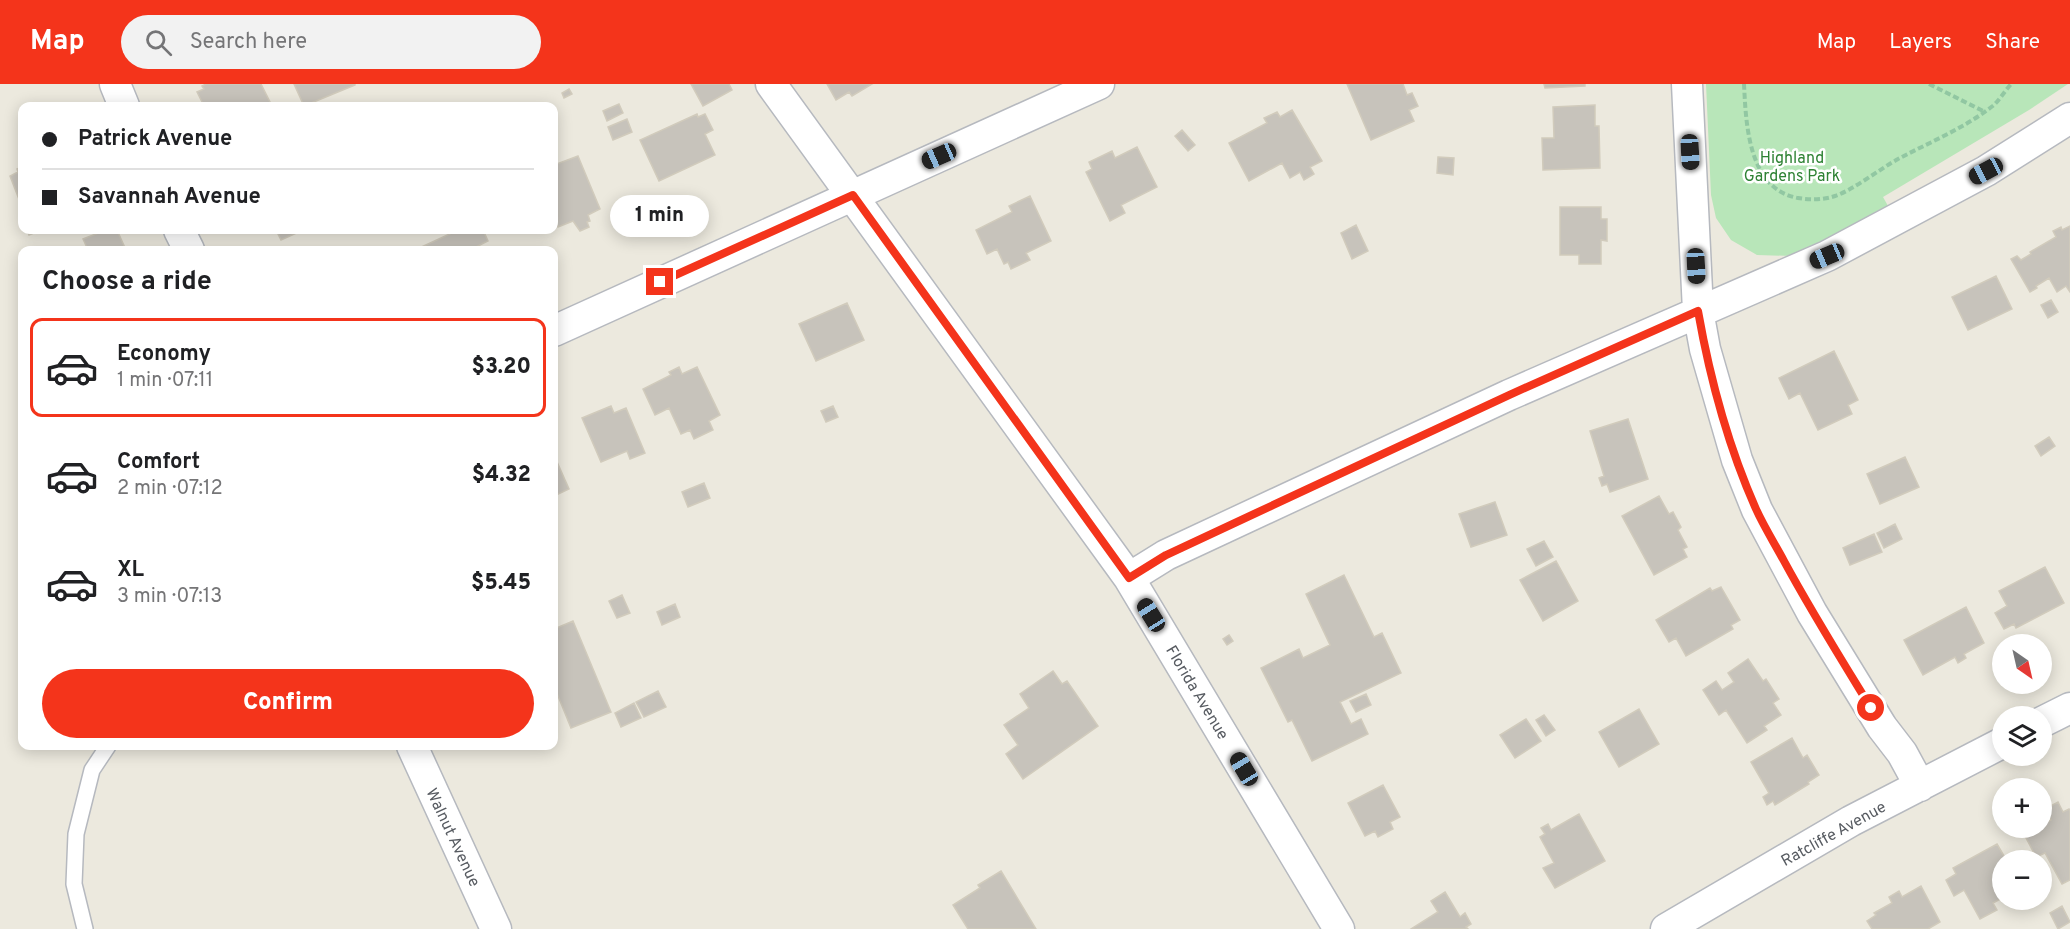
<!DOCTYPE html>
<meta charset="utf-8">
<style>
:root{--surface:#fff;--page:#f2f2f2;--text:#202124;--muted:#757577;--line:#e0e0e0;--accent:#f4341b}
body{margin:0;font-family:Overpass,sans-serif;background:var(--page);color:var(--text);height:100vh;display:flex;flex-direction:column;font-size:22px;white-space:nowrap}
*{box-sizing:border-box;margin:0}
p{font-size:20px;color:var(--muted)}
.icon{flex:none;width:33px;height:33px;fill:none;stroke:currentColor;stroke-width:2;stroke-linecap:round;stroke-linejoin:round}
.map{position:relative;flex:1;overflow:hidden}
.sheet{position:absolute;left:18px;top:162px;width:540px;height:504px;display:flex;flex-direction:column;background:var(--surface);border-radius:12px;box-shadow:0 3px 15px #0003}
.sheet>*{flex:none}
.top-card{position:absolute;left:18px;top:18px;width:540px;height:132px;border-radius:12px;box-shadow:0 3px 15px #0003;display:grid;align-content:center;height:132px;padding:0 24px;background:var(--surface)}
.needle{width:39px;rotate:146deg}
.tools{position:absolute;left:1992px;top:550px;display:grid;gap:12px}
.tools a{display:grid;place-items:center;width:60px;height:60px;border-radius:50%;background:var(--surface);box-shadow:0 3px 15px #0003;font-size:30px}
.end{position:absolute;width:27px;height:27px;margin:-14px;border:8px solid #f4341b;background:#fff;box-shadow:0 0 0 3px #fff}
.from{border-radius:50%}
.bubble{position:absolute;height:42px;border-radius:21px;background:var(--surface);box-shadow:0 3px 15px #0003;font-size:20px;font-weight:800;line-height:42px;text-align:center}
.car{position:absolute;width:18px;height:36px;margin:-18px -9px;border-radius:8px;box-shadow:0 0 4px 2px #0007;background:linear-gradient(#222 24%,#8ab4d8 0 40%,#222 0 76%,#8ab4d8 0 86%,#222 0)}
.top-card b{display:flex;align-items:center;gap:21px;height:57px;font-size:22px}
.top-card b+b{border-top:2px solid var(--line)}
.top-card i{width:15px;height:15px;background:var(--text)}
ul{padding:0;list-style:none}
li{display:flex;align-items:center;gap:18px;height:99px;margin:0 12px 9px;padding:0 12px;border:3px solid transparent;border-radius:12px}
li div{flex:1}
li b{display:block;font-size:22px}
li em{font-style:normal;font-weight:800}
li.on{border-color:var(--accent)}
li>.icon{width:54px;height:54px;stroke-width:1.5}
h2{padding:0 24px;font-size:27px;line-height:72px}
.button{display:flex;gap:12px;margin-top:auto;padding:12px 24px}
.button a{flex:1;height:69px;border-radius:36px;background:var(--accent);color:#fff;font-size:24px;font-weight:800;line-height:69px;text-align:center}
header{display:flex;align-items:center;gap:36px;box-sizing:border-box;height:84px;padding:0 30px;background:var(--accent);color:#fff}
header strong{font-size:28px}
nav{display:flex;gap:33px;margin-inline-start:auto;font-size:21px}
.search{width:420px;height:54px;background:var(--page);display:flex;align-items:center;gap:15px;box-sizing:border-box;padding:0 21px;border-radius:33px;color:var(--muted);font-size:22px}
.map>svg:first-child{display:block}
.green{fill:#b8e6b9}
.building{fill:#c7c3bb;stroke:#d1cbbc;stroke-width:1.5}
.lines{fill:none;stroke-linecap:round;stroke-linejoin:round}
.service-casing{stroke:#b6b9bf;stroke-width:18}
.minor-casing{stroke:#b6b9bf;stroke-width:33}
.path{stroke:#91c7a2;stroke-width:4;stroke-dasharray:6 3;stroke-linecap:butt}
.service{stroke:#fff;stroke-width:15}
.minor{stroke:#fff;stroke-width:30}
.route{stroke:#f4341b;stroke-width:8}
.labels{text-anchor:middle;stroke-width:5;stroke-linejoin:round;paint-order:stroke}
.park-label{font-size:16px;fill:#2e8234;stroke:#fff}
.street-label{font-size:16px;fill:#575b61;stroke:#fff}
</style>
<header>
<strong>Map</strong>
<div class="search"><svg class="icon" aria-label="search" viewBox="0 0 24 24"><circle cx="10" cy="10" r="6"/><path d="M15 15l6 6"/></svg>Search here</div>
<nav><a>Map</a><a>Layers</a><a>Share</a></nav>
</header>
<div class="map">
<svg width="2070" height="845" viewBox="0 0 2070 845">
<rect width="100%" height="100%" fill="#ece9de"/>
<path class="green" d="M 1706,0 L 2068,0 L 2029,26 L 1883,113 L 1892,129 L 1792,172 L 1757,171 L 1731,156 L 1716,134 L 1711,111 Z"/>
<path class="building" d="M 206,0 L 261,0 L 270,18 L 261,22 L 197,22 L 203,20 L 197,8 L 204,5 L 202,2 Z
M 294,0 L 355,0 L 355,1 L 304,22 Z
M 691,0 L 729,0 L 732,6 L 703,22 Z
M 827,0 L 872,0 L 852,12 L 849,8 L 836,16 Z
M 1347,0 L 1403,0 L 1407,11 L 1412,9 L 1418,22 L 1409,26 L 1414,37 L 1371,56 Z
M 1544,0 L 1585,0 L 1585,2 L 1545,4 Z
M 569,5 L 572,10 L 564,14 L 562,9 Z
M 619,20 L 623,29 L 607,37 L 603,27 Z
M 1595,21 L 1595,42 L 1599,42 L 1600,84 L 1543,86 L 1542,54 L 1554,54 L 1553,23 Z
M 1292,26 L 1322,77 L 1310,83 L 1314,90 L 1304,96 L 1300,88 L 1290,94 L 1282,79 L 1249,97 L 1229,59 L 1267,39 L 1264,34 L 1277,28 L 1280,33 Z
M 697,30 L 698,33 L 705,30 L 713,46 L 705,50 L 715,71 L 659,97 L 640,56 Z
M 627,35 L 632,48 L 613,56 L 608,43 Z
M 1182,46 L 1195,61 L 1188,67 L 1175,52 Z
M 1137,63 L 1157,103 L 1121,121 L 1125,129 L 1110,137 L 1086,88 L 1092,85 L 1089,78 L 1112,67 L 1115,74 Z
M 578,72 L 600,125 L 588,131 L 590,137 L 587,138 L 589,143 L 580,147 L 573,137 L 558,143 L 554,132 L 554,81 Z
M 1438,73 L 1454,74 L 1453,91 L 1437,89 Z
M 22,83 L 22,123 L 10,92 L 18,88 L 17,85 Z
M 1030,112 L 1051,157 L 1026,169 L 1030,176 L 1011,185 L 1008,178 L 1004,180 L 997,165 L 987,170 L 976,146 L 1012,128 L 1009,122 Z
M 1560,123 L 1601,123 L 1601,135 L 1607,135 L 1607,157 L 1601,156 L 1601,180 L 1579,180 L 1579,171 L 1560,171 Z
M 1356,141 L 1368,167 L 1352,175 L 1341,149 Z
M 2070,142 L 2070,208 L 2066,202 L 2057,208 L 2049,194 L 2036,202 L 2037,204 L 2030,208 L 2011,175 L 2017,172 L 2021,176 L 2031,170 L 2030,168 L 2056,153 L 2053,147 L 2061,143 L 2062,146 Z
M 27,146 L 41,146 L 29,151 Z
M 106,146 L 117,146 L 126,166 L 88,166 L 83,155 Z
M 276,146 L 298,146 L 299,148 L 281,156 Z
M 453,146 L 483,146 L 488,157 L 472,165 L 473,166 L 415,166 L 454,148 Z
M 1996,192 L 2012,225 L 1968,246 L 1952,213 Z
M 2051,216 L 2058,228 L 2048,234 L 2041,221 Z
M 847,219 L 864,256 L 816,277 L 799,240 Z
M 1834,267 L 1858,316 L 1848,321 L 1852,330 L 1818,346 L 1800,309 L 1789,315 L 1779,294 Z
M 679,283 L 682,290 L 697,283 L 720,331 L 709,337 L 713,346 L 694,355 L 690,346 L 681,350 L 669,324 L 655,331 L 643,305 L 671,291 L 669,288 Z
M 611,322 L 614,329 L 626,324 L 645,369 L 630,375 L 627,367 L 601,378 L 582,334 Z
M 833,322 L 838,333 L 826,338 L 821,327 Z
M 1628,335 L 1648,395 L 1610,408 L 1607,400 L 1602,402 L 1599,394 L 1604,392 L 1590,347 Z
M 2049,353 L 2055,362 L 2041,372 L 2035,362 Z
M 554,371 L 569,405 L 554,412 Z
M 1905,373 L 1919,403 L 1880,420 L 1867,390 Z
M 704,399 L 710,414 L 688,423 L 682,408 Z
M 1659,412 L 1669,430 L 1673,428 L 1681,443 L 1678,446 L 1687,463 L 1683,465 L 1687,473 L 1654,491 L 1622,432 Z
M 1495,418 L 1507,451 L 1471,463 L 1459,430 Z
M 1895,440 L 1902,455 L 1884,464 L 1877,449 Z
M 1874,450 L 1882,468 L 1850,481 L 1843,464 Z
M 1544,457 L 1553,473 L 1536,482 L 1527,465 Z
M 1556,477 L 1578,517 L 1543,537 L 1520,496 Z
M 2045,483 L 2064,519 L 2016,544 L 2014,540 L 2004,545 L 1995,529 L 2007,522 L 1999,507 Z
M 1344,491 L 1374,553 L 1382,549 L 1401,589 L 1340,618 L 1351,640 L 1361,635 L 1368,650 L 1312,677 L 1292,636 L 1288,638 L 1261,584 L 1299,565 L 1303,574 L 1330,561 L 1306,510 Z
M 1721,503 L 1740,536 L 1731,541 L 1733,545 L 1686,572 L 1676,554 L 1669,558 L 1656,536 L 1710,504 L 1712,507 Z
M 622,511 L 630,529 L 617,534 L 609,517 Z
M 675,520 L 680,533 L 662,541 L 657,528 Z
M 1966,523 L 1984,559 L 1964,570 L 1966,574 L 1958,579 L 1955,573 L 1923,591 L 1904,556 Z
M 573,537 L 611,628 L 571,644 L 554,602 L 554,545 Z
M 1229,551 L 1233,557 L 1227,561 L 1223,555 Z
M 1748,575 L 1763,597 L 1766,595 L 1779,615 L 1773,619 L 1781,631 L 1764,642 L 1767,646 L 1747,659 L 1726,626 L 1719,631 L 1703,606 L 1716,597 L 1722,606 L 1734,598 L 1728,589 Z
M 1053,587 L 1062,600 L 1067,597 L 1098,642 L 1023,695 L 1006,670 L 1018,661 L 1004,641 L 1029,624 L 1020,610 Z
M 658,607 L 666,623 L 644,633 L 636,618 Z
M 1366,610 L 1371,621 L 1356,628 L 1350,617 Z
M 634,619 L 641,634 L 621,643 L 615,629 Z
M 1639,625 L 1659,660 L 1619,683 L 1599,648 Z
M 1544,631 L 1555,646 L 1546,652 L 1536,636 Z
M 1526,635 L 1541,657 L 1515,674 L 1500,651 Z
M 1792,654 L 1803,674 L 1807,671 L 1819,691 L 1808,698 L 1809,700 L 1775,721 L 1773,717 L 1767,721 L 1763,713 L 1769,709 L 1751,678 Z
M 1383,701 L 1400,733 L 1390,738 L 1393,745 L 1378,753 L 1375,747 L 1365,752 L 1348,719 Z
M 2058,718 L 2063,728 L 2069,725 L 2070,727 L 2070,796 L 2062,800 L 2045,769 L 2036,773 L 2024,750 L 2035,744 L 2042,744 L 2042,741 L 2051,736 L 2045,725 Z
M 1579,730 L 1605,777 L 1555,804 L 1543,784 L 1554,779 L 1540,753 L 1545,750 L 1541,744 L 1548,740 L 1551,746 Z
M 1997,760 L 2007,777 L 2002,777 L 2002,814 L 1993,819 L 1997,826 L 1980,835 L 1964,806 L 1954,812 L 1946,796 L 1956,790 L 1953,784 Z
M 1001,787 L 1036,845 L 968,845 L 953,821 L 980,804 L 978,801 Z
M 1921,802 L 1940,838 L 1928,845 L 1872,845 L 1867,837 L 1876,831 L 1874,829 L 1892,819 L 1889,813 L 1899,807 L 1902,813 Z
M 1445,808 L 1460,833 L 1465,829 L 1471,840 L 1466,843 L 1468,845 L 1411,845 L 1438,828 L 1431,817 Z
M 2062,822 L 2070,838 L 2058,845 L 2050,829 Z"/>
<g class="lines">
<defs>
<path id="service" d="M 85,845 L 74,800 L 76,750 L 92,686 L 108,662"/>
<path id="minor" d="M 115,0 L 124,22
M 771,0 L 1129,494 L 1339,845
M 1687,0 L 1698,227 L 1705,265 L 1737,376 L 1757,426 L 1812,529 L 1882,643 L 1902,669 L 1920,702
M 179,146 L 189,166
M 554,247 L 1099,0
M 1129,494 L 1166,471 L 1509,311 L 1827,172 L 1986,87 L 2070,34
M 2042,638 L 2070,624
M 412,662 L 496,845
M 1666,845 L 1851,737 L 2002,659"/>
</defs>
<use href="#service" class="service-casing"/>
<use href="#minor" class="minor-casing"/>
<path class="path" d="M 1744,0 C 1746,40 1748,105 1798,114 C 1810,116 1823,116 1835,112 C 1853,106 1880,85 1898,75 C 1930,58 1965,44 1994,21 C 2000,15 2005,7 2011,0
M 1929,0 L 1983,27"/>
<use href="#service" class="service"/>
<use href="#minor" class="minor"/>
</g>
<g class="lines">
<path class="route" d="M 660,198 L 853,111 L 1129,494 L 1166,471 L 1509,311 L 1698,227 C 1710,295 1728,362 1756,425 C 1764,443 1775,460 1784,477 C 1811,527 1841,575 1871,624"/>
</g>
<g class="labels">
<g class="park-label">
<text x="1792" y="79">Highland<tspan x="1792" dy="18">Gardens Park</tspan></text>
</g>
<g class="street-label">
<text transform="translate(1198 608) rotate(59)" y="6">Florida Avenue</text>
<text transform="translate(1833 749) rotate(-29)" y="6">Ratcliffe Avenue</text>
<text transform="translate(454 753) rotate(65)" y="6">Walnut Avenue</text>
</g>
</g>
</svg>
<div class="tools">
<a><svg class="needle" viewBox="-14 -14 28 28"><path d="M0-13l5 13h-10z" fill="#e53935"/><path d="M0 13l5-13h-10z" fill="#757577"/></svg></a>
<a><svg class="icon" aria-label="layers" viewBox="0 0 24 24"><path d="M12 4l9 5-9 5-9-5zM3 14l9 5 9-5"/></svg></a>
<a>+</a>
<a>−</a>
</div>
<i class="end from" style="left:1871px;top:624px"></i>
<i class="end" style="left:660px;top:198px"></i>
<div class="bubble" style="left:610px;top:111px;width:99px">1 min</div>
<i class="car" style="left:1690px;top:68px;rotate:177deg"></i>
<i class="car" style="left:939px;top:72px;rotate:246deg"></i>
<i class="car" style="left:1986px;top:87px;rotate:242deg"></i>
<i class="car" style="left:1827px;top:172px;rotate:247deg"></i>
<i class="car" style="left:1696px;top:182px;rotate:177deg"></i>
<i class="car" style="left:1151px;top:531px;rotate:328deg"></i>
<i class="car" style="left:1244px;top:685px;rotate:329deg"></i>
<div class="top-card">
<b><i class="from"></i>Patrick Avenue</b>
<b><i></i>Savannah Avenue</b>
</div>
<section class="sheet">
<h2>Choose a ride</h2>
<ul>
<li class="on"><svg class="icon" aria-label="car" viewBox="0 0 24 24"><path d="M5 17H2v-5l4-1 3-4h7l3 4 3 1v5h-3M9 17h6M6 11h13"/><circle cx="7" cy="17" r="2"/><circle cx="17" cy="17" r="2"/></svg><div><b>Economy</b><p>1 min · 07:11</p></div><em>$3.20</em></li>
<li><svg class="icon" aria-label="car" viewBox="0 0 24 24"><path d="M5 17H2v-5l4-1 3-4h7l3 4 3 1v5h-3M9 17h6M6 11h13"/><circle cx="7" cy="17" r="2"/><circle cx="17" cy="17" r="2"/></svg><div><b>Comfort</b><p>2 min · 07:12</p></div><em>$4.32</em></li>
<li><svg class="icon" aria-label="car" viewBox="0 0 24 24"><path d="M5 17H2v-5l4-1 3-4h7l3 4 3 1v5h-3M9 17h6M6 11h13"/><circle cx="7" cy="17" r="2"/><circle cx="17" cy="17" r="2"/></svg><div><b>XL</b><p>3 min · 07:13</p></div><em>$5.45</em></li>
</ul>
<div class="button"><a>Confirm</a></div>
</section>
</div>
